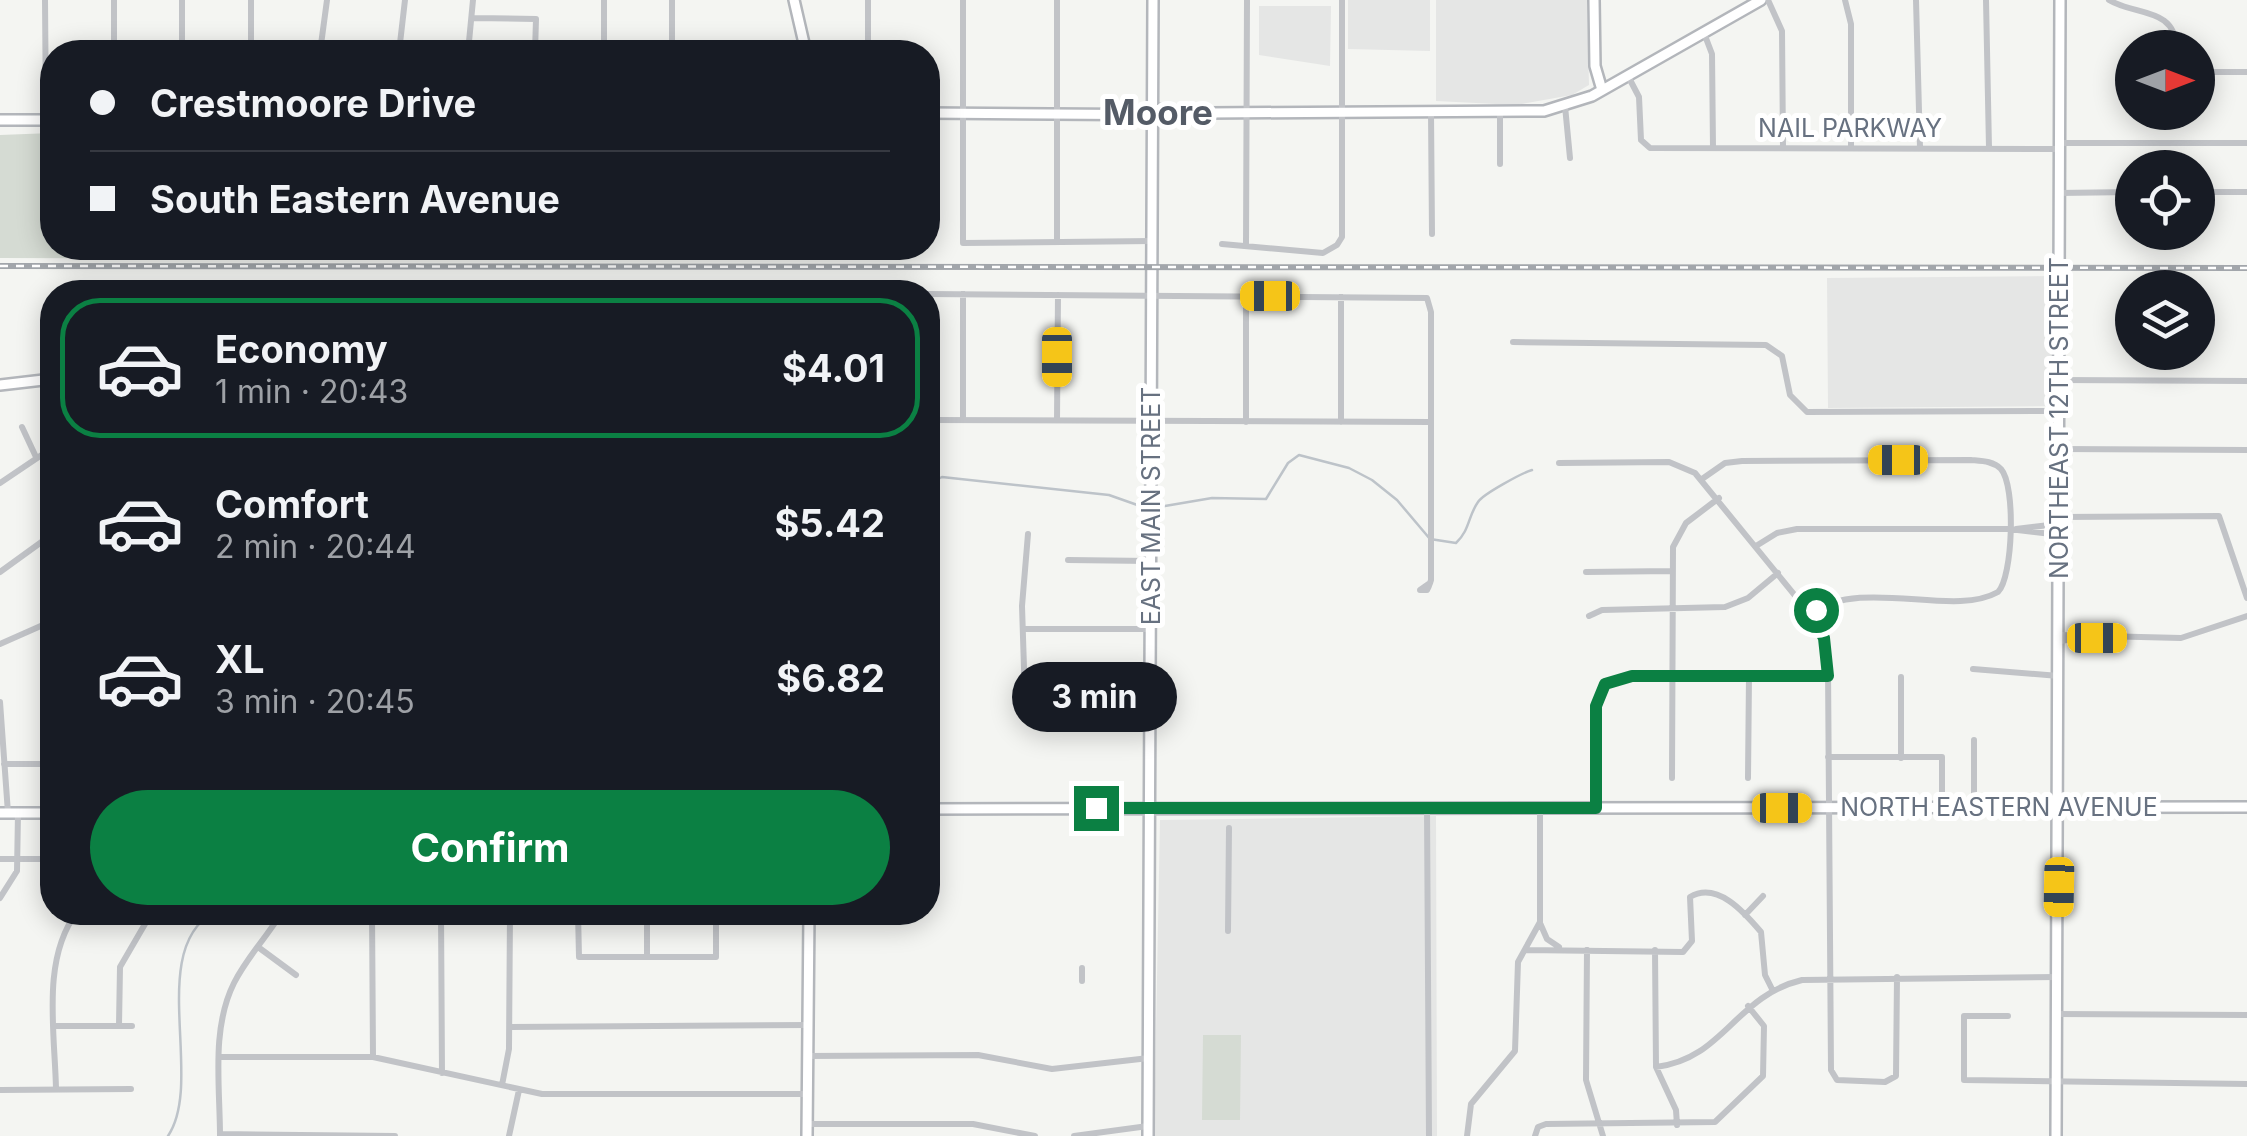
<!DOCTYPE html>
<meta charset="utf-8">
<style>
:root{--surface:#171b24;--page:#242831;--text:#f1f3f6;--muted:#9ea1a6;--line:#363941;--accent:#0b8043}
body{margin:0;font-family:Inter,sans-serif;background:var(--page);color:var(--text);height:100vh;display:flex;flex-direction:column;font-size:38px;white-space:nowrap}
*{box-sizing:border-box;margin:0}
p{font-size:32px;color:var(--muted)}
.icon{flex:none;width:55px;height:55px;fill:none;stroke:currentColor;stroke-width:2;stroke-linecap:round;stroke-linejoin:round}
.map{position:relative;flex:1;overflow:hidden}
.drawer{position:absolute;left:40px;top:280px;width:900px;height:645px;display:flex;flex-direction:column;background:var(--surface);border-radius:40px;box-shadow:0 5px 25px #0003}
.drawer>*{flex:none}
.banner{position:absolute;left:40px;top:40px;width:900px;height:220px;border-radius:40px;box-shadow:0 5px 25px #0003;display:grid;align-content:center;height:220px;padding:0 50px;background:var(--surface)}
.needle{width:65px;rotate:90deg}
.buttons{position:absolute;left:2115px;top:30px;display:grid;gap:20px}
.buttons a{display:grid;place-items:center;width:100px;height:100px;border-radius:50%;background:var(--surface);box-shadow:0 5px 25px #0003;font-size:50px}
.end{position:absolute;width:45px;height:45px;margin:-22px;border:12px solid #0b8043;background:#fff;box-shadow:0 0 0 5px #fff}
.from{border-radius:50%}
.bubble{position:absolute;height:70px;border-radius:35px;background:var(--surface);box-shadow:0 5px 25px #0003;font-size:32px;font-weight:700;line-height:70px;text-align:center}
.car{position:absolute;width:30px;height:60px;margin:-30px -15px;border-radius:12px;box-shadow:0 0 8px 2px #0007;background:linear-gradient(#f5c518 24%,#345 0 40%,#f5c518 0 76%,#345 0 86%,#f5c518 0)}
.banner b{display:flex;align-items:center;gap:35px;height:95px;font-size:38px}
.banner b+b{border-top:2px solid var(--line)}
.banner i{width:25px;height:25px;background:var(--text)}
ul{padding:18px 0 0;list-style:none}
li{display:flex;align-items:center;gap:30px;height:140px;margin:0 20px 15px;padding:0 30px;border:5px solid transparent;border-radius:40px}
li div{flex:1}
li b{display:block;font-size:38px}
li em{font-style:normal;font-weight:700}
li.selected{border-color:var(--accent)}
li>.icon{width:90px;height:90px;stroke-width:1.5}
.button{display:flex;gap:20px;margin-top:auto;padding:20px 50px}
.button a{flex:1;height:115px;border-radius:60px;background:var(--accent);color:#fff;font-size:40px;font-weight:700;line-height:115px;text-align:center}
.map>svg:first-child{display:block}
.built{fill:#e5e6e5}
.green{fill:#d5dbd3}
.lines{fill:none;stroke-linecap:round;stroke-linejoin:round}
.stream{stroke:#bdc3c9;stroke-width:2.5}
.secondary-casing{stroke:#b3b6bb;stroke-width:14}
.street{stroke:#c1c3c7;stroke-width:6}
.secondary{stroke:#fff;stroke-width:9}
.rail-casing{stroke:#a2a6ab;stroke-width:6}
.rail{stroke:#fff;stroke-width:2.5;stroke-dasharray:8;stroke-linecap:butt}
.route{stroke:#0b8043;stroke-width:12}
.labels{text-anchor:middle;stroke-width:10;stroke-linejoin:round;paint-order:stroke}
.street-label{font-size:25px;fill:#677180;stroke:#fff}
.district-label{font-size:35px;font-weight:bold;fill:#545b66;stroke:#fff}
</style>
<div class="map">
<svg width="2247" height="1136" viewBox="0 0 2247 1136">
<rect width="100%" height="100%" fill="#f4f5f2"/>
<path class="built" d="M 1348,0 L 1430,0 L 1430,51 L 1348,49 Z
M 1436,0 L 1587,0 L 1589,85 L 1572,95 L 1516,105 L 1436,101 Z
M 1259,6 L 1331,6 L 1330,66 L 1259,55 Z
M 2053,276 L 2053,406 L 1828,408 L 1827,278 Z
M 1436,816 L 1437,1136 L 1154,1136 L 1160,820 Z"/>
<path class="green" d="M 52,133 L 52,248 L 802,248 L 802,255 L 597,260 L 0,258 L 0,135 Z
M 1203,1035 L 1241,1035 L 1240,1120 L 1202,1120 Z"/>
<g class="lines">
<path class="stream" d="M 928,484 L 942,477 L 1109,495 L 1143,507
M 1159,507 L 1212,498 L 1266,499 L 1288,463 L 1299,455 L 1349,468 L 1372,480 L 1397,500 L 1430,539 L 1456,543 C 1470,530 1468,516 1478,502 C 1483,494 1522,473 1532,470
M 168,1136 C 205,1081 146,950 214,912"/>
<defs>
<path id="secondary" d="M 794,0 L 806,52
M 1594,0 L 1595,66 L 1602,90
M 928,113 L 1189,115
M 1104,113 L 1152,109 L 1209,113 L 1544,111 L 1592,96 L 1761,0
M 0,120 L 52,120
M 0,385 L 52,379
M 928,809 L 2247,807
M 0,813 L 52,813
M 807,1136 L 809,912
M 1148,1136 L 1153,0
M 2056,1136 L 2060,0"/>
</defs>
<use href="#secondary" class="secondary-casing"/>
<path class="street" d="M 45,0 L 46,120
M 114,0 L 114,52
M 182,0 L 182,52
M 251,0 L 251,52
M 604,0 L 604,52
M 672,0 L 672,52
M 868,0 L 868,52
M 963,0 L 963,243 L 1152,241
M 1768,0 L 1782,31 L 1783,148
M 1845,0 L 1851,24 L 1851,148
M 1916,0 L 1920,148
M 1986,0 L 1989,148
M 2109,0 C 2135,16 2176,7 2176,48
M 473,18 L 536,19 L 535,52
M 1704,33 L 1712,54 L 1713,148
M 320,52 L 327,0
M 399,52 L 405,0
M 468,52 L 473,0
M 2198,72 L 2247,72
M 1628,76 L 1639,97 L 1641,140 L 1650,148 L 2058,149
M 1565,106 L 1570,158
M 1431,113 L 1432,234
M 1500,113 L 1500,164
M 2060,143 L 2247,143
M 2198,192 L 2247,192
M 2059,193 L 2132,192
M 1057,239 L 1057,0
M 1222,244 L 1323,253 L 1337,245 L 1342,237 L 1342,0
M 1246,246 L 1247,0
M 611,290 L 654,292
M 928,294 L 1427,298 L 1431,312 L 1431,580 C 1430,583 1429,587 1427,590 L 1420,590 L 1430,583
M 1246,296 L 1246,422
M 1513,342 L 1766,345 L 1782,356 L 1790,395 L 1807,412 L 2060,411
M 2060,380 L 2247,381
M 928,420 L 1430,422
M 963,420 L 963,294
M 1057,420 L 1058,295
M 1341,422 L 1341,297
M 22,427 L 36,457
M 2060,449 L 2247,450
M 1559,463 L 1669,462 L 1695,473 L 1815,620 L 1826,646 L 1828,668 L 1831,1070 L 1837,1080 L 1885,1082 L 1896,1076 L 1897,977
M 1702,479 L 1725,463 L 1742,461 L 1971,460 C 1982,461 1993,461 2001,469 C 2016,486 2013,577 1998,592 C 1952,618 1865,577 1810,613
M 0,483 L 52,448
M 2060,517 L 2219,516 L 2247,598
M 2016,529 L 2058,524
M 1028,534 L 1022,606 L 1025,699 L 1150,701
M 1756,546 L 1777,533 L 1797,529 L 2009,529 L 2060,535
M 1068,560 L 1150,561
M 0,572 L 47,538
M 1586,572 L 1672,571
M 1589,616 L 1602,610 L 1725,607 L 1748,598 L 1778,573
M 1023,629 L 1150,629
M 2060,635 L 2181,638 L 2247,616
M 2060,641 L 2081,638
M 0,644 L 52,621
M 1973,669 L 2059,676
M 1901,677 L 1901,758
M 0,702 L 8,813
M 1828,757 L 1942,757 L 1942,797
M 4,764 L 52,764
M 1672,778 L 1673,547 L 1686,523 L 1719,498
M 1748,778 L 1749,676
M 1974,805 L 1974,740
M 1596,807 L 1596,702 L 1610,681 L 1631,676 L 1828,676
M 1427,808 L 1429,1136
M 0,859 L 52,859
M 0,898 L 17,871 L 18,813
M 372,912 L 373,1057
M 441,912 L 442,1073
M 578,912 L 579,957 L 716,957 L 716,912
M 647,912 L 647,956
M 1745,915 L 1763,896
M 1540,923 L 1547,939 L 1559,947
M 1228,931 L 1229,828
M 258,947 L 296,975
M 1525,950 L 1683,952 L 1692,941 L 1690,897 C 1717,881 1744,912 1761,932 L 1765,975 L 1772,989
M 1587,950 L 1586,1080 L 1603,1136
M 1655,950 L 1656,1067 L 1676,1110 L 1677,1125
M 1082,968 L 1082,981
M 2057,1014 L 2247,1015
M 2008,1016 L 1964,1016 L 1964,1080 L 2247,1084
M 119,1025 L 120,967 L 152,912
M 56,1026 L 132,1026
M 510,1027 L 808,1025
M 808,1056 L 978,1055 L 1052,1069 L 1149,1058
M 219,1057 L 373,1057 L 542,1094 L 808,1094
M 1656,1067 C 1724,1059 1735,996 1802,980 L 2058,977
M 502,1085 L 509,1049 L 510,912
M 56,1089 C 55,1033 41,959 77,912
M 0,1090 L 131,1089
M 808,1124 L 973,1124 L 1035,1136
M 220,1134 L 395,1136
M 220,1136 C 220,1086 211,1029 234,983 C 247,957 267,937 282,912
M 509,1136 L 519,1090
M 1074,1136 L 1148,1126
M 1467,1136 L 1471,1104 L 1515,1051 L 1518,962 L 1540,922 L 1540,808
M 1535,1136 L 1538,1127 L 1546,1124 L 1715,1122 L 1763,1076 L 1764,1026 L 1748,1006"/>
<use href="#secondary" class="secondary"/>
<defs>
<path id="rail" d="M 0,266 L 2247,268"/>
</defs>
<use href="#rail" class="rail-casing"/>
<use href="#rail" class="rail"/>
</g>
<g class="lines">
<path class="route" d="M 1096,808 L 1596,808 L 1596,706 L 1605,684 L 1632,676 L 1828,676 L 1824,638 L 1810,613 L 1816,610"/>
</g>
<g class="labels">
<g class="street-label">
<text x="1850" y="137">NAIL PARKWAY</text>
<text transform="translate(2059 418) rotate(-90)" y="9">NORTHEAST 12TH STREET</text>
<text transform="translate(1151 506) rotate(-90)" y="9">EAST MAIN STREET</text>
<text x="1999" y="816">NORTH EASTERN AVENUE</text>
</g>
<g class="district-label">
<text x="1158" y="125">Moore</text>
</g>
</g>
</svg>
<div class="buttons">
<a><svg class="needle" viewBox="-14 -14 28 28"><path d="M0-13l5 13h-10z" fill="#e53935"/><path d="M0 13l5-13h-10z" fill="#9ea1a6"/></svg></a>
<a><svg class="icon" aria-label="locate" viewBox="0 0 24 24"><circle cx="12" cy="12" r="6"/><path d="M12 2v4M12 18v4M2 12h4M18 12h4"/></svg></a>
<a><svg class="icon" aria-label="layers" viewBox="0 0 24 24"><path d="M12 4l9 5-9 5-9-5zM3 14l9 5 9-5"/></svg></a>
</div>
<i class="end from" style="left:1816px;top:610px"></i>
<i class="end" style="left:1096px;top:808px"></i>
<div class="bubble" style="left:1012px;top:662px;width:165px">3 min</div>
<i class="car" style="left:1270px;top:296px;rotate:270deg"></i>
<i class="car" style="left:1057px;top:357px;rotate:180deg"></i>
<i class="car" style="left:1898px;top:460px;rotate:270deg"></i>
<i class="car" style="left:2097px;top:638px;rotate:90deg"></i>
<i class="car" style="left:1782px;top:808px;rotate:90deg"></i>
<i class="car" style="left:2059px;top:887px;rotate:181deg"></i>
<div class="banner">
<b><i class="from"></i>Crestmoore Drive</b>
<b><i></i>South Eastern Avenue</b>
</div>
<section class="drawer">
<ul>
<li class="selected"><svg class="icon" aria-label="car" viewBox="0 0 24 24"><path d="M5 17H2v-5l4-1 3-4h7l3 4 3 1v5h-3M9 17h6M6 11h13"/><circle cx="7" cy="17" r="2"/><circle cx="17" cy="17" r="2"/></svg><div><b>Economy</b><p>1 min · 20:43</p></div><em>$4.01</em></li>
<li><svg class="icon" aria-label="car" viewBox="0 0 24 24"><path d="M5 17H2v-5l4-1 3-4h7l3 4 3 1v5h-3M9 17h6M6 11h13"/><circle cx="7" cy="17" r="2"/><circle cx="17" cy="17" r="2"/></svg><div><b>Comfort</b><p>2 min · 20:44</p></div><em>$5.42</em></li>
<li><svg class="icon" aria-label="car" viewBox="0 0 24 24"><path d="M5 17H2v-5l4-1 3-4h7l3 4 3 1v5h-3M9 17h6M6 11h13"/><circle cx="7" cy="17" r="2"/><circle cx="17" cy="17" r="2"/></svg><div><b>XL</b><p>3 min · 20:45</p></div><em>$6.82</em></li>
</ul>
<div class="button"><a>Confirm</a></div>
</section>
</div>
